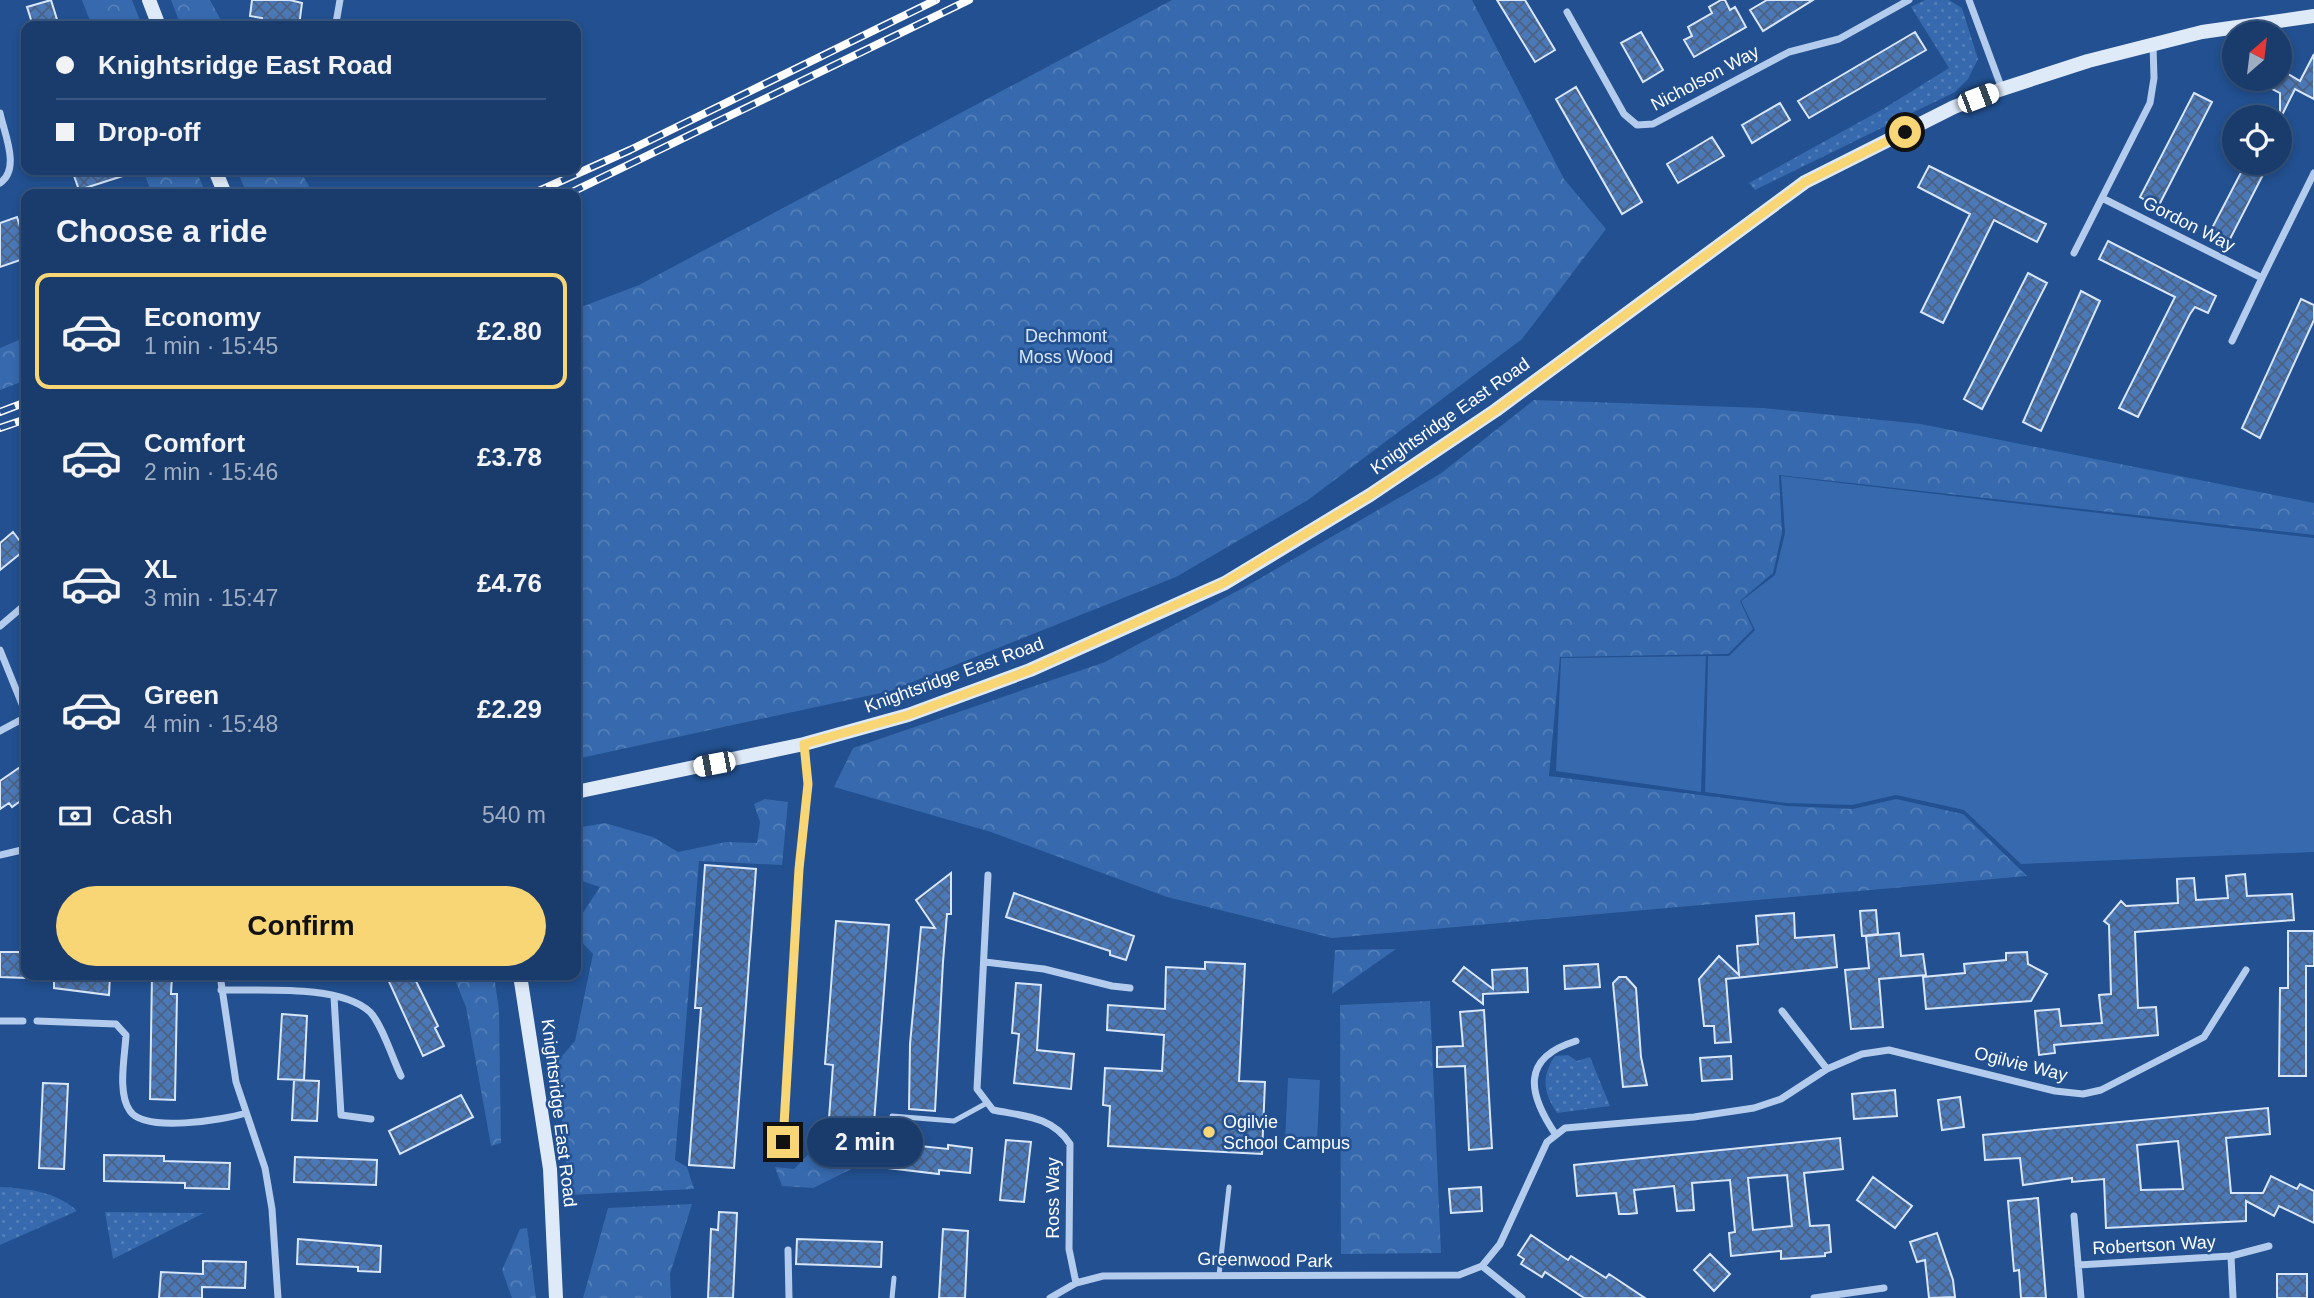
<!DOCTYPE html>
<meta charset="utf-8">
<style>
:root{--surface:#1a3c6c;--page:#274774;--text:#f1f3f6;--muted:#9fadc2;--line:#38567f;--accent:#f8d575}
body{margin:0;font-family:Arial,sans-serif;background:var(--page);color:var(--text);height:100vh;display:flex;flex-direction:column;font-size:26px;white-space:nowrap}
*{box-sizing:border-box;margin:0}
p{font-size:23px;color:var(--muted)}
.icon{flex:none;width:38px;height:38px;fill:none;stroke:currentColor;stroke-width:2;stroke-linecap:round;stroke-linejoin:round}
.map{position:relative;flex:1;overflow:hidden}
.panel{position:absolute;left:21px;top:189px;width:560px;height:791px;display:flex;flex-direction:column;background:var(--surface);border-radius:14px;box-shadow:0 4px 10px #0003,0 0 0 2px var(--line)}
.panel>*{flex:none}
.banner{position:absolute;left:21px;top:21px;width:560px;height:154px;border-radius:14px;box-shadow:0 4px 10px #0003,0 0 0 2px var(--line);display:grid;align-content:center;height:154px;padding:0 35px;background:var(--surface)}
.needle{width:46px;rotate:28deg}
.fabs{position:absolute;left:2222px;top:21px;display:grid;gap:14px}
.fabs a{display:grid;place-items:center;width:70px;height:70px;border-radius:50%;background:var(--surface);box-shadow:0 4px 10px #0003,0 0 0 2px var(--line);font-size:35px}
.end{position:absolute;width:32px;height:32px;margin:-16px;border:9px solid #f8d575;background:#111;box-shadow:0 0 0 4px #111}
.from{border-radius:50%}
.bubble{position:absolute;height:49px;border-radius:24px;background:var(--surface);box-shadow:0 4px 10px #0003,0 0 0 2px var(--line);font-size:23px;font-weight:700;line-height:49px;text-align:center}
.car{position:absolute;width:21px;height:42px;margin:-21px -10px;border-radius:9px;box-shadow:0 0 5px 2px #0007;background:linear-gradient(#fff 24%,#345 0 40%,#fff 0 76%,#345 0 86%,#fff 0)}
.banner b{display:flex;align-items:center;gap:24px;height:66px;font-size:26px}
.banner b+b{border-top:2px solid var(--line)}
.banner i{width:18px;height:18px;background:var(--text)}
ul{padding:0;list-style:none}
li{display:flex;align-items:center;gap:21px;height:116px;margin:0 14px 10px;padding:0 21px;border:4px solid transparent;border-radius:14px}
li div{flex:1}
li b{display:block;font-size:26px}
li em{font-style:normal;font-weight:700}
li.selected{border-color:var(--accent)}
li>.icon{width:63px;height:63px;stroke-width:1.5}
h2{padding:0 35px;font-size:32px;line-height:84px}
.pay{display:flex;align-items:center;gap:18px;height:77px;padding:0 35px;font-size:26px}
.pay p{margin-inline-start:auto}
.cta{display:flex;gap:14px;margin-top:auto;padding:14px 35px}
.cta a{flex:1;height:80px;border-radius:42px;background:var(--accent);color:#111;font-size:28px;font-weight:700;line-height:80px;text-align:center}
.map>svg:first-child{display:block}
.grass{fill:url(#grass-dots)}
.forest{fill:url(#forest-crowns)}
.park{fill:#3669ad}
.building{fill:url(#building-cross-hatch);stroke:#d8e6f9;stroke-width:2;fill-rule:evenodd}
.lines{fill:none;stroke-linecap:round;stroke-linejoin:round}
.lane{stroke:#b3cbec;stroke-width:5}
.street{stroke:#b3cbec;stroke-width:7}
.secondary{stroke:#dfeaf9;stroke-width:14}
.rail-casing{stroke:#fff;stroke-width:8}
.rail{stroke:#225090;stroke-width:5;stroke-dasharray:16;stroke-linecap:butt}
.route{stroke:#f8d575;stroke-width:9}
.poi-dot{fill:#f8d575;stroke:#225090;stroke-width:2.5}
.labels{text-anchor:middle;stroke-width:5;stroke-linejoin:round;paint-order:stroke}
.street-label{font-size:18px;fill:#fff;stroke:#225090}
.park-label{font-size:18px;fill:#d8e6f9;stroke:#225090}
.poi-label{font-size:18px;fill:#fff;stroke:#225090;text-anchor:start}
</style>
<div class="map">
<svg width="2314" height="1298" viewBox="0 0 2314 1298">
<defs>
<pattern id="grass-dots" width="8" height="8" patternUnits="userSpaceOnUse" patternTransform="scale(1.75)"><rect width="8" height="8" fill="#3669ad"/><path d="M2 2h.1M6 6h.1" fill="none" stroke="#5480b9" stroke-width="1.8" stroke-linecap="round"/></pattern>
<pattern id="forest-crowns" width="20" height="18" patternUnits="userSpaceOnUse" patternTransform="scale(1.75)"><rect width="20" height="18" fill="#3669ad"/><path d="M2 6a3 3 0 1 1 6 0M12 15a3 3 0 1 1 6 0" fill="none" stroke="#5480b9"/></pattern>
<pattern id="building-cross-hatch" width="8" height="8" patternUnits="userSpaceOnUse" patternTransform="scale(1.75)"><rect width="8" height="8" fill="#4b78b7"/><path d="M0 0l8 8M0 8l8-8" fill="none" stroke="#4c6282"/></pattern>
</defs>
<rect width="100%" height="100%" fill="#225090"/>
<path class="grass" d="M 1925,0 L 1949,0 L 1962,8 L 1978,59 L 1968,79 L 1955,92 L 1755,190 L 1749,183 L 1883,109 L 1949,68 L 1911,7 Z
M 1568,1055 L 1577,1061 L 1590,1057 L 1610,1106 L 1557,1113 C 1543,1092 1541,1077 1555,1056 Z
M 0,1187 C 26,1188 58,1192 77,1211 L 0,1245 Z
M 105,1212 L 204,1213 L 113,1259 Z"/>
<path class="forest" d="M 82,0 L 132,0 L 142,26 L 92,26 Z
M 171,0 L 210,0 L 224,26 L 181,26 Z
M 1172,0 L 1472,0 L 1564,179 L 1606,229 L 1522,339 L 1308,500 L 1176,577 L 890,691 L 576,759 L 576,309 L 639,285 Z
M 143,170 L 196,170 L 206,194 L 152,194 Z
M 237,170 L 300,170 L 313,194 L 247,194 Z
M 26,337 L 26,380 L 0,390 L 0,348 Z
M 1534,400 L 1763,408 L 1921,424 L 2314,503 L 2314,535 L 1779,475 L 1782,533 L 1773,573 L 1740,601 L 1753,629 L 1728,654 L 1560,657 L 1549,776 L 1787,806 L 1853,809 L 1896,799 L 1963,814 L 2027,876 L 1332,938 L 1167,897 L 991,832 L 834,787 L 853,748 L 1105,662 L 1252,583 L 1440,474 Z
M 765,799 L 788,802 L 782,865 L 699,861 L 675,1160 L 687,1167 L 694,1189 L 569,1195 L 556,1063 L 575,1041 L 593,954 L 576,936 L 576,923 L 600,887 L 576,879 L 576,828 L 605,823 L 653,837 L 678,852 L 726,842 L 757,843 L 760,822 L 754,804 Z
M 1396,949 L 1332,994 L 1335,950 Z
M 453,975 L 494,975 L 499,1010 L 501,1143 L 491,1146 L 466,1007 Z
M 1430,1001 L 1441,1253 L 1341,1254 L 1340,1005 Z
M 827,1135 L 881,1139 L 876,1157 L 813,1188 L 782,1186 L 775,1167 L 794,1169 Z
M 692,1204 L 670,1274 L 671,1298 L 583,1298 L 608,1208 Z
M 527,1228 L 536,1298 L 512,1298 L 502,1270 L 520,1229 Z"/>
<path class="park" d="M 1781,476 L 2314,538 L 2314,852 L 2021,864 L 1964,810 L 1896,795 L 1852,805 L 1786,803 L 1705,792 L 1708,656 L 1729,656 L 1755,630 L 1741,601 L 1775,575 L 1785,533 Z
M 1706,656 L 1701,792 L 1556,771 L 1561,658 Z
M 1288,1078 L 1320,1080 L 1317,1142 L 1285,1140 Z"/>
<path class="building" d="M 51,0 L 59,26 L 33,26 L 27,7 Z
M 252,0 L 290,0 L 302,3 L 299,26 L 261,26 L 262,18 L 250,16 Z
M 1497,0 L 1525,0 L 1555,50 L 1535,62 Z
M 1721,0 L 1725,0 L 1730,10 L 1735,7 L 1746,27 L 1694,57 L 1684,40 L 1692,36 L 1688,27 L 1712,13 L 1709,7 Z
M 1767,0 L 1813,0 L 1763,31 L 1750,10 Z
M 1641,32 L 1663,70 L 1643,82 L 1621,43 Z
M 1915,32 L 1926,50 L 1809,118 L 1798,101 Z
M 2314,54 L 2314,99 L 2295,89 L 2280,119 L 2280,93 L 2253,79 L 2280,79 L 2280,69 L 2300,81 Z
M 1576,87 L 1642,202 L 1622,214 L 1556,99 Z
M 2194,93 L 2212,102 L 2158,207 L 2140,197 Z
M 1780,103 L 1790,120 L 1752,143 L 1742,125 Z
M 1712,137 L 1724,156 L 1678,183 L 1667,164 Z
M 2246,163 L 2269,163 L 2229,241 L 2210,232 Z
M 1929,166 L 2046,224 L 2037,242 L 1994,220 L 1943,323 L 1921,312 L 1970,214 L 1918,187 Z
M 72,170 L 131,170 L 132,173 L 79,190 Z
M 17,217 L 22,233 L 26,232 L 26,258 L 0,267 L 0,223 Z
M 2108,241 L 2216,296 L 2208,313 L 2195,307 L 2190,314 L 2138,417 L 2119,408 L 2175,297 L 2099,259 Z
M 2028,273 L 2047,283 L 1982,409 L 1964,399 Z
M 2081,291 L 2100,301 L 2041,431 L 2023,422 Z
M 2301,299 L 2314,305 L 2314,320 L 2260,438 L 2242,428 Z
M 13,532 L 26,549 L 0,570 L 0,543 Z
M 26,763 L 26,797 L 12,807 L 9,803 L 0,809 L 0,781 Z
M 705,865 L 756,869 L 734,1168 L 689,1165 L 701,1008 L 695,1008 Z
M 951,873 L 951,914 L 947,914 L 943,962 L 935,1111 L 909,1109 L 910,1044 L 921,927 L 935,928 L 916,900 Z
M 2245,874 L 2247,896 L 2292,894 L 2294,920 L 2135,932 L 2138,1008 L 2156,1007 L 2158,1035 L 2054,1045 L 2055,1053 L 2039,1055 L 2035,1011 L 2059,1009 L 2061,1026 L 2102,1023 L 2099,995 L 2111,994 L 2109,925 L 2104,921 L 2121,901 L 2126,906 L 2178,903 L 2177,879 L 2194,878 L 2196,900 L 2228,898 L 2226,876 Z
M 1014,893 L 1134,936 L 1126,960 L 1110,955 L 1110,951 L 1006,917 Z
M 1876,910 L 1878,934 L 1862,936 L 1860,911 Z
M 1794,913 L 1795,938 L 1834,935 L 1837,967 L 1726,979 L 1731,1042 L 1715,1043 L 1714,1026 L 1704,1026 L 1699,979 L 1719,956 L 1739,975 L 1737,946 L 1758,944 L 1756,916 Z
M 836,921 L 889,925 L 873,1136 L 828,1132 L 833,1065 L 825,1064 Z
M 2288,931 L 2314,931 L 2314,966 L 2306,966 L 2306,1076 L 2279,1076 L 2280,988 L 2288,988 Z
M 1899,933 L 1901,956 L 1923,954 L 1926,975 L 1879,979 L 1883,1027 L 1851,1029 L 1845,970 L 1869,968 L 1866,936 Z
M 0,952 L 26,952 L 26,978 L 0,977 Z
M 2027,952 L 2028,964 L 2047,974 L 2031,1001 L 1926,1009 L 1923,977 L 1965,973 L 1964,964 L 2006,960 L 2006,953 Z
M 1205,962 L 1245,964 L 1239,1081 L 1265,1082 L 1262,1154 L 1108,1146 L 1110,1106 L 1103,1105 L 1105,1068 L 1162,1071 L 1164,1035 L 1107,1030 L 1108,1005 L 1165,1009 L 1166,967 L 1205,969 Z
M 1598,964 L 1600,987 L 1565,989 L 1564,966 Z
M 1464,967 L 1493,989 L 1492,970 L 1527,968 L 1528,992 L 1483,994 L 1483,1004 L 1453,981 Z
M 54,975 L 110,975 L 109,995 L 54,988 Z
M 152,975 L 172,975 L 171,994 L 177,994 L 175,1100 L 150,1099 Z
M 386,975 L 413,975 L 438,1026 L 435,1028 L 444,1046 L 423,1056 Z
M 1619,977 L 1626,977 L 1636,988 L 1641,1057 L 1647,1085 L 1623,1087 L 1613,983 Z
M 1016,983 L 1041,985 L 1037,1050 L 1074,1054 L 1071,1089 L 1014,1083 L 1019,1034 L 1012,1033 Z
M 1484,1010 L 1492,1148 L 1469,1150 L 1465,1066 L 1437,1067 L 1437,1047 L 1463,1046 L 1460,1012 Z
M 282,1014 L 307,1016 L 304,1080 L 278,1079 Z
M 1731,1056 L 1732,1079 L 1702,1081 L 1700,1058 Z
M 294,1080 L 319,1081 L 317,1121 L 292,1120 Z
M 43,1083 L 68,1084 L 64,1169 L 39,1168 Z
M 1895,1090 L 1897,1116 L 1854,1119 L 1852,1094 Z
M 461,1095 L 473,1117 L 400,1154 L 389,1131 Z
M 1960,1097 L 1964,1127 L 1942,1130 L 1938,1100 Z
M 2268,1108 L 2270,1134 L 2226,1138 L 2231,1193 L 2263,1193 L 2271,1176 L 2297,1189 L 2300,1184 L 2314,1191 L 2314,1223 L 2279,1206 L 2274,1216 L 2246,1201 L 2246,1221 L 2106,1228 L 2104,1179 L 2072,1182 L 2072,1178 L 2023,1185 L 2020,1158 L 1985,1160 L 1983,1135 ZM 2178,1141 L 2183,1189 L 2141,1190 L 2137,1145 Z
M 1840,1138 L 1843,1169 L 1804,1173 L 1810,1226 L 1829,1225 L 1831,1252 L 1825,1253 L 1825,1256 L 1781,1259 L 1781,1251 L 1731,1256 L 1729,1233 L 1735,1232 L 1730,1180 L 1692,1183 L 1694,1210 L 1677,1211 L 1674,1186 L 1634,1190 L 1637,1213 L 1628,1214 L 1619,1214 L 1616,1193 L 1577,1196 L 1574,1165 ZM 1787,1175 L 1792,1226 L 1753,1230 L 1748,1178 Z
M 1006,1140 L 1031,1142 L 1024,1202 L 1000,1200 Z
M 882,1142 L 948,1149 L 948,1145 L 972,1148 L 970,1173 L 939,1170 L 939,1174 L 880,1167 Z
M 104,1155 L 164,1156 L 164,1161 L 230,1163 L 229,1189 L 185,1188 L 185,1183 L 104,1181 Z
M 295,1157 L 377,1160 L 376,1185 L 294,1182 Z
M 1873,1177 L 1912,1206 L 1895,1228 L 1857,1200 Z
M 1481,1187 L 1482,1211 L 1451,1213 L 1449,1189 Z
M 2038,1198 L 2046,1298 L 2021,1298 L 2019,1270 L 2014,1271 L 2008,1201 Z
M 719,1212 L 737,1213 L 733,1298 L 708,1298 L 711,1229 L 718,1230 Z
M 943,1229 L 968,1231 L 965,1298 L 939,1298 Z
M 1937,1233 L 1953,1280 L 1955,1297 L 1929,1298 L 1925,1260 L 1917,1262 L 1910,1242 Z
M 1531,1235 L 1568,1260 L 1571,1256 L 1606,1278 L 1609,1274 L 1645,1298 L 1584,1298 L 1545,1272 L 1542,1277 L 1521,1264 L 1524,1259 L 1518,1255 Z
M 298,1239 L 381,1246 L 380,1272 L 358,1271 L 358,1267 L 297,1264 Z
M 797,1239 L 882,1242 L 881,1267 L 796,1264 Z
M 1710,1254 L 1730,1274 L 1714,1291 L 1694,1270 Z
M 203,1261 L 246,1262 L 245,1288 L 202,1287 L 202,1298 L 159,1298 L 161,1272 L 203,1274 Z
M 2277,1274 L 2307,1274 L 2307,1298 L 2277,1298 Z"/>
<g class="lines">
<path class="lane" d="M 892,1116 L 954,1121 L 985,1104
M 783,1141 L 799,869 L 808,784 L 804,747
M 1219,1275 L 1229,1187
M 892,1298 L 894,1278"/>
<path class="street" d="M 1969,0 L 2002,89
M 1567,12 L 1624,114 L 1637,125 L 1653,124 L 1789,52 L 1839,39 L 1909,0
M 336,23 L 340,0
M 0,113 C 4,133 21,169 0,183
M 2102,198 L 2262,278 L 2314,173
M 2074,253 L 2150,103 L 2154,78 L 2153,45
M 2232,341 L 2262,278
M 0,626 L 26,604
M 0,650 L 26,714
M 0,731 L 26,717
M 0,855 L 26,849
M 988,875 L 977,1089 L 993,1110 C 1023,1116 1052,1116 1070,1144 L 1069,1249 L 1076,1283
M 985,962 L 1044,969 L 1112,986 L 1130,988
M 220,975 L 236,1082 L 265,1168 L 272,1209 L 278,1298
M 221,990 C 260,991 340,984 370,1012 C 382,1024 393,1060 401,1076
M 334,997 L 341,1115 L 371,1119
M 1782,1011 L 1827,1069
M 0,1021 L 23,1021
M 37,1021 L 116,1024 L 126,1035 C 125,1056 117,1093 130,1111 C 145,1133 223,1120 246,1113
M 1556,1135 C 1528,1094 1520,1058 1576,1041
M 2074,1216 L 2081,1298
M 788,1250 L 789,1298
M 2231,1256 L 2233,1298
M 2078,1265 L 2231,1256 L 2269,1246
M 1482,1266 L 1522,1298
M 1050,1298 L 1076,1283 L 1103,1276 L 1459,1275 L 1482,1266 L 1500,1244 L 1547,1142 L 1565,1128 L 1694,1117 L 1754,1108 L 1781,1099 L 1827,1069 L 1862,1054 L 1889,1050 L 2055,1091 L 2083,1094 L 2101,1090 L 2204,1037 L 2246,970
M 1814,1298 L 1884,1288"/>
<path class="secondary" d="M 149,0 L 159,26
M 215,170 L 225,194
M 576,792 L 804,744 L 908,715 L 1030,670 L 1225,583 L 1370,495 L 1496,410 L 1805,182 L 1954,107 L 2002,89 L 2088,61 L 2202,32 L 2314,16
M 520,975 L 550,1169 L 556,1298"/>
<defs>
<path id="rail" d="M 532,194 L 630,150 L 936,0
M 568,194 L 969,0
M 0,412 L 26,402
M 0,428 L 26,419"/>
</defs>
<use href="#rail" class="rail-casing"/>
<use href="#rail" class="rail"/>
</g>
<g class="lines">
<path class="route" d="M 783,1142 L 799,869 L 808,784 L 804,744 L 908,715 L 1030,670 L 1224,583 L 1370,495 L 1496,410 L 1805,182 L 1905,132"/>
</g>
<circle class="poi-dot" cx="1209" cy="1132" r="7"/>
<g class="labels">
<g class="street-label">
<text transform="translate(1705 78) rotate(-28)" y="6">Nicholson Way</text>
<text transform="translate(2189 224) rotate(27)" y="6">Gordon Way</text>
<text transform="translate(1450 416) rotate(-35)" y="6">Knightsridge East Road</text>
<text transform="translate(954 675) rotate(-20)" y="6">Knightsridge East Road</text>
<text transform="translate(2021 1064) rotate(14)" y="6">Ogilvie Way</text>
<text transform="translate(559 1113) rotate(83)" y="6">Knightsridge East Road</text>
<text transform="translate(1053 1198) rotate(-90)" y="6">Ross Way</text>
<text transform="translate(2154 1245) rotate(-3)" y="6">Robertson Way</text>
<text transform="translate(1265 1260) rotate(1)" y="6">Greenwood Park</text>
</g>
<g class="park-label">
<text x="1066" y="342">Dechmont<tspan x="1066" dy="21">Moss Wood</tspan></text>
</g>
<g class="poi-label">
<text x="1223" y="1128">Ogilvie<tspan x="1223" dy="21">School Campus</tspan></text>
</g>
</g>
</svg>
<div class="fabs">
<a><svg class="needle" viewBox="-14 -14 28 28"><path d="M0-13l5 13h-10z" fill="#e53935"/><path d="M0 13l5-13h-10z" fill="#9fadc2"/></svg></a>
<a><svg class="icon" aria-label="locate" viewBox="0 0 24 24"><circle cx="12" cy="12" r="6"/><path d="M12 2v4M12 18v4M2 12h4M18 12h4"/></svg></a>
</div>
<i class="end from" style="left:1905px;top:132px"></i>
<i class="end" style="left:783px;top:1142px"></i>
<div class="bubble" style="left:807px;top:1118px;width:116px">2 min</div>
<i class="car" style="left:1978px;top:98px;rotate:69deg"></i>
<i class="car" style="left:714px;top:764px;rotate:259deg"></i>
<div class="banner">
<b><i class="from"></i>Knightsridge East Road</b>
<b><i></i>Drop-off</b>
</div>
<section class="panel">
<h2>Choose a ride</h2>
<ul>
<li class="selected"><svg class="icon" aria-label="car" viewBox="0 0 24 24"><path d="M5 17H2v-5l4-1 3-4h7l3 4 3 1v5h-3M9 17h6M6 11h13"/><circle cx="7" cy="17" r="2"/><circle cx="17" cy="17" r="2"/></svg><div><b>Economy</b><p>1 min · 15:45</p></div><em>£2.80</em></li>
<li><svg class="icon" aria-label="car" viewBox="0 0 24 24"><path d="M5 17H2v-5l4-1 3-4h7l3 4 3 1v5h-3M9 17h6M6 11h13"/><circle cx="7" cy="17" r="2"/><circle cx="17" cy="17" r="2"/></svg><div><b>Comfort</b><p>2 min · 15:46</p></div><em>£3.78</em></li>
<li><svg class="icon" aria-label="car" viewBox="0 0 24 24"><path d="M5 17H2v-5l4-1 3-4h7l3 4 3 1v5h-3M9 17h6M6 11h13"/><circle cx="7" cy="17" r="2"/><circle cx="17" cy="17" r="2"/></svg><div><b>XL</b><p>3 min · 15:47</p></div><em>£4.76</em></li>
<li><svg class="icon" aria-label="car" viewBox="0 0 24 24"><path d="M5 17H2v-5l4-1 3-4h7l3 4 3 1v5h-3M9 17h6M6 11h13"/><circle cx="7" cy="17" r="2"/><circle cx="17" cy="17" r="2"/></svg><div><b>Green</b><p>4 min · 15:48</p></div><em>£2.29</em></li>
</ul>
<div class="pay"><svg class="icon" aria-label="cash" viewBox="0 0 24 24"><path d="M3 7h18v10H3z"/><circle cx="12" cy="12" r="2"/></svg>Cash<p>540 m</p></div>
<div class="cta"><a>Confirm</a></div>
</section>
</div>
